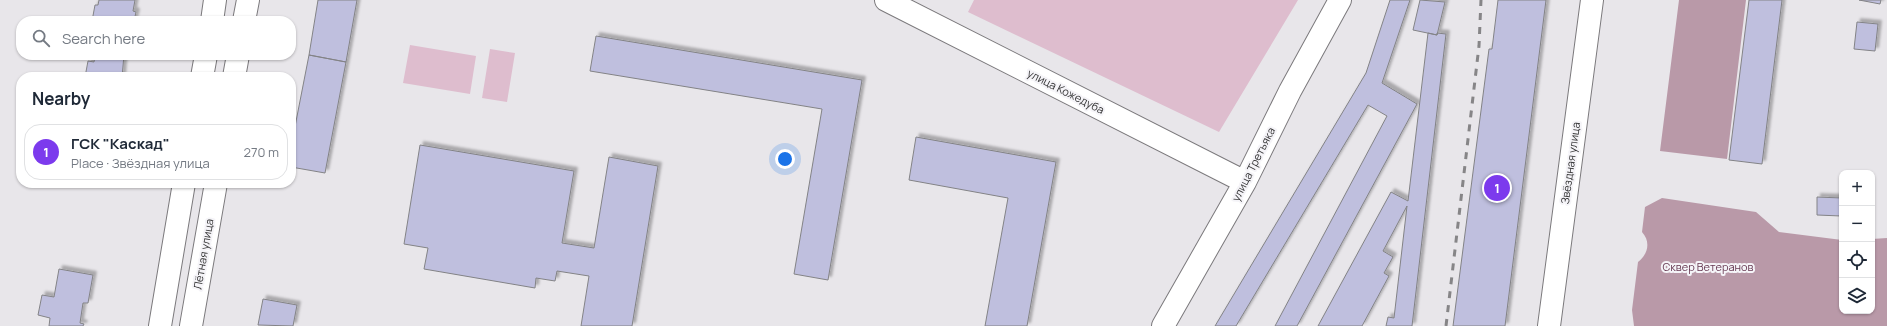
<!DOCTYPE html>
<html lang="en">
<head>
<meta charset="utf-8">
<style>
	body { margin:0; font-family:Manrope,sans-serif; background:#f2f2f3; color:#1f2937 }
	.controls { position:absolute; right:12px; bottom:12px; display:grid; overflow:hidden; border-radius:8px; box-shadow:0 1px 3px #0004 }
	.controls button { width:36px; height:36px; display:grid; place-items:center; padding:0; border:0; border-bottom:1px solid #e0e1e3; background:#fff; color:#1f2937; font:20px sans-serif }
	.you { position:absolute; left:785px; top:159px; width:14px; height:14px; margin:-10px; border:3px solid #fff; border-radius:50%; background:#1a73e8; box-shadow:0 0 0 6px #1a73e833 }
	.badge { display:grid; place-items:center; width:26px; height:26px; border-radius:50%; background:#7c3aed; color:#fff; font-size:13px; font-weight:700 }
	.pin { position:absolute; translate:-50% -50%; border:2px solid #fff; box-shadow:0 1px 4px #0006 }
	.list { margin:0; padding:0; list-style:none }
	h2 { display:flex; justify-content:space-between; align-items:center; height:52px; margin:0; padding:0 16px; font-size:17px }
	h2 small { font-size:13px; font-weight:400; color:#747a83 }
	.list li { display:grid; grid-template-columns:26px 1fr auto; gap:12px; align-items:center; box-sizing:border-box; height:56px; margin:0 8px 8px; padding:0 8px; border:1px solid #e0e1e3; border-radius:16px }
	.list b { display:block; font-size:15px; white-space:nowrap }
	.list p { margin:0; font-size:13px; white-space:nowrap; color:#747a83 }
	.list em { font-size:13px; font-style:normal; color:#747a83 }
	.icon { flex:none; width:22px; height:22px; fill:none; stroke:currentColor; stroke-width:2; stroke-linecap:round; stroke-linejoin:round }
	.map { position:relative; flex:none; width:1887px; height:326px; overflow:hidden }
	.search { position:absolute; background:#fff; box-shadow:0 1px 3px #0004; left:16px; top:16px; width:280px; height:44px; display:flex; align-items:center; gap:10px; box-sizing:border-box; padding:0 14px; border-radius:16px; color:#747a83; font-size:15px }
	.panel { position:absolute; background:#fff; box-shadow:0 1px 3px #0004; left:16px; top:72px; width:280px; height:116px; border-radius:16px }
	.map>svg:first-child { display:block }
	.green { fill:#debdce }
	.forest { fill:#b999a8 }
	.building { fill:#bfbfde; stroke:#838386; filter:url(#shadow) }
	.lines { fill:none; stroke-linecap:round; stroke-linejoin:round }
	.minor-casing { stroke:#7b797c; stroke-width:24 }
	.major-casing { stroke:#7b797c; stroke-width:24 }
	.minor { stroke:#fff; stroke-width:22 }
	.major { stroke:#fff; stroke-width:22 }
	.rail { stroke:#868587; stroke-width:3; stroke-dasharray:7 7; stroke-linecap:butt }
	.labels { text-anchor:middle; dominant-baseline:central; stroke-width:4; stroke-linejoin:round; paint-order:stroke }
	.street-label { font-size:11px; fill:#343435; stroke:#f5f4f8 }
	.park-label { font-size:11px; fill:#653750; stroke:#f5f4f8 }
</style>
</head>
<body>
<div class="map">
<svg width="1887" height="326" viewBox="0 0 1887 326">
	<defs>
		<filter id="shadow"><feDropShadow dx="3.5" dy="-3.5" stdDeviation="1" flood-color="#0004"/></filter>
	</defs>
	<rect width="100%" height="100%" fill="#e8e6ea"/>
	<path class="green" d="M974,0H1298L1219,132L968,12Z
		M410,45L476,56L470,94L403,83Z
		M490,49L515,53L507,102L482,98Z"/>
	<path class="forest" d="M1679,0H1746L1727,159L1660,151Z
		M1662,198L1756,212L1779,232L1842,240V311H1872V239L1887,238V326H1634L1632,310L1638,262C1648,254 1651,242 1642,232L1645,207Z"/>
	<path class="building" d="M99,0H135L133,11L136,12L134,21H92L95,5H98Z
		M318,0H357L346,62L309,55Z
		M1390,0H1410L1382,83L1417,104L1297,326H1275L1387,116L1368,105L1236,326H1215L1366,73Z
		M1420,0L1445,2L1437,35L1413,30Z
		M1498,0H1546L1505,326H1453L1489,49H1492Z
		M1749,0H1782L1762,164L1729,160Z
		M1859,0H1881L1880,4Z
		M1857,22L1878,24L1875,51L1854,49Z
		M1428,33L1437,35V33L1446,34L1412,326H1386L1388,317L1394,318L1407,206L1383,251L1393,257L1384,273L1389,276L1362,326H1318L1391,192L1408,201Z
		M596,36L862,80L828,280L794,274L822,109L590,71Z
		M95,55H124L122,77H85L88,61L94,62Z
		M309,55L346,62L325,173L291,167V147Z
		M916,137L1056,162L1027,326H985L1008,198L909,180Z
		M420,145L574,171L562,243L594,248L609,157L658,166L632,326H581L589,276L557,271L555,281L536,278L535,288L424,269L428,248L404,244Z
		M1817,197L1842,198L1841,216L1817,215Z
		M59,269L93,275L88,303H83L80,323L84,324L83,326H49L50,318L38,315L42,295L54,297Z
		M263,299L297,305L293,326L258,325Z"/>
	<g class="lines">
		<g class="minor-casing">
			<path id="minor" d="M886,0L1245,182
				M212,21L215,0
				M244,21L248,0
				M202,77L206,55
				M234,77L238,55
				M160,326L184,183
				M191,326L216,183
				M1163,326L1245,182L1290,91L1340,0"/>
		</g>
		<g class="major-casing">
			<path id="major" d="M1549,326L1592,0"/>
		</g>
		<use href="#minor" class="minor"/>
		<use href="#major" class="major"/>
		<path class="rail" d="M1446,326L1479,46L1481,0"/>
	</g>
	<g class="labels">
		<g class="street-label">
			<text transform="translate(1066 91) rotate(27)">улица Кожедуба</text>
			<text transform="translate(1570 163) rotate(-82)">Звёздная улица</text>
			<text transform="translate(1253 164) rotate(-63)">улица Третьяка</text>
			<text transform="translate(203 254) rotate(-80)">Лётная улица</text>
		</g>
		<g class="park-label">
			<text x="1708" y="266">Сквер Ветеранов</text>
		</g>
	</g>
</svg>
<div class="controls">
<button>+</button>
<button>−</button>
<button><svg class="icon" aria-label="locate" viewBox="0 0 24 24"><circle cx="12" cy="12" r="6"/><path d="M12 2v4M12 18v4M2 12h4M18 12h4"/></svg></button>
<button><svg class="icon" aria-label="layers" viewBox="0 0 24 24"><path d="M12 4l9 5-9 5-9-5zM3 14l9 5 9-5"/></svg></button>
</div>
<div class="you"></div>
<div class="pin badge" style="left:1497px;top:188px">1</div>
<div class="search"><svg class="icon" aria-label="search" viewBox="0 0 24 24"><circle cx="10" cy="10" r="6"/><path d="M15 15l6 6"/></svg>Search here</div>
<section class="panel">
<h2>Nearby<small></small></h2>
<ul class="list">
<li><span class="badge">1</span><div><b>ГСК &quot;Каскад&quot;</b><p>Place · Звёздная улица</p></div><em>270 m</em></li>
</ul>
</section>
</div>
</body>
</html>
